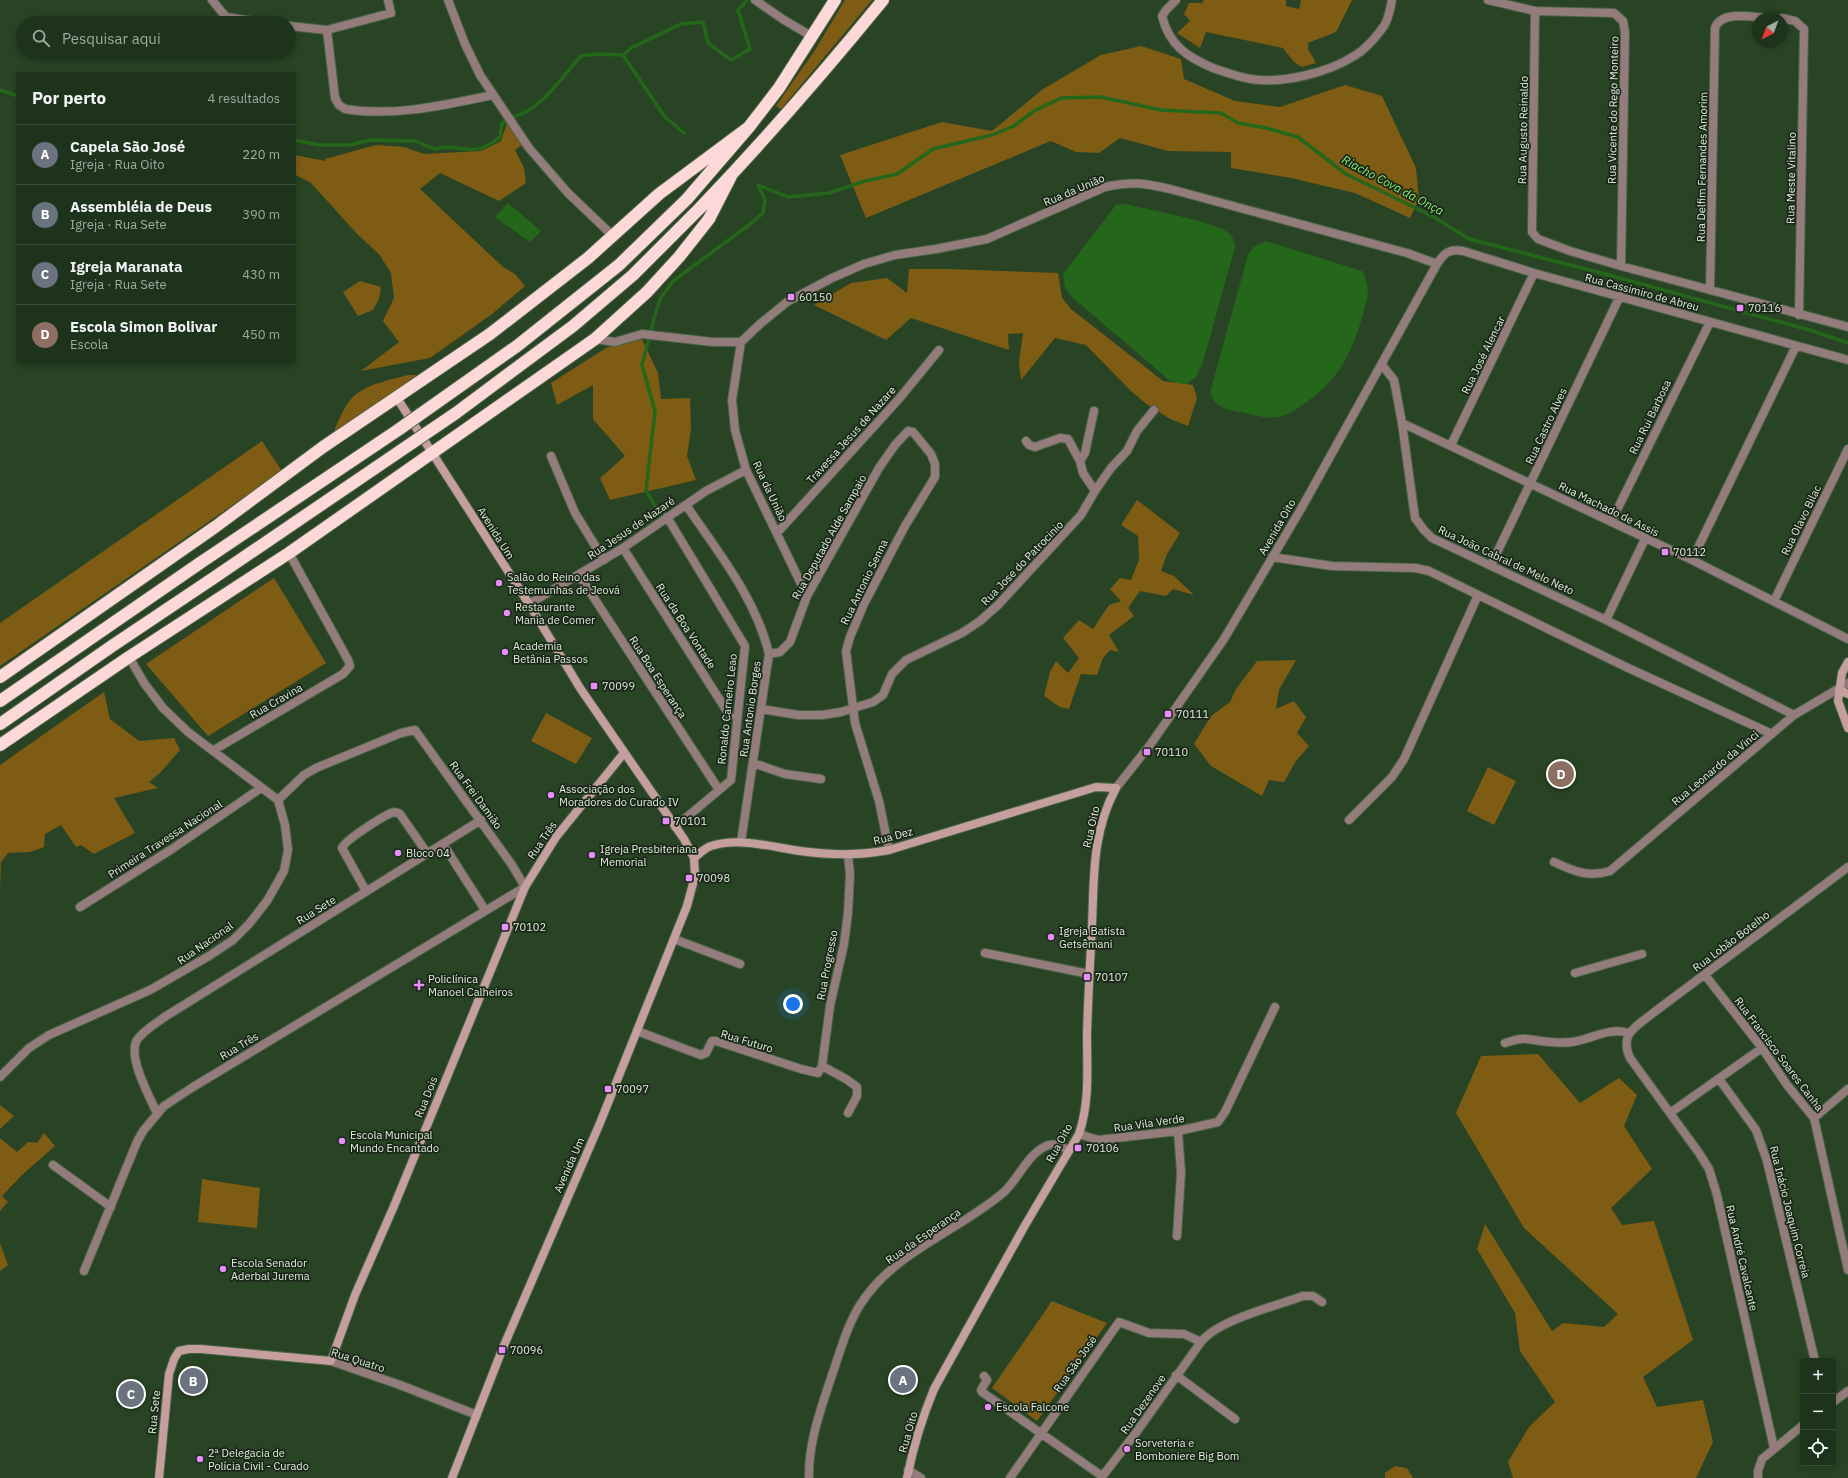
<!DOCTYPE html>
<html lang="pt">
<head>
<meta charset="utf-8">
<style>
	body { margin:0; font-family:"IBM Plex Sans",sans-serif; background:#2b3f28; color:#f1f3f6 }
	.controls { position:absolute; right:12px; bottom:12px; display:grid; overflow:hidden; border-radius:4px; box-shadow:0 2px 6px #0003 }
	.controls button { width:36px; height:36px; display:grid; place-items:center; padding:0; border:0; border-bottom:1px solid #3c4e3a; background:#1e331b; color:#f1f3f6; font:20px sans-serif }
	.compass { position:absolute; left:1752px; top:12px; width:36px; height:36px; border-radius:50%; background:#1e331b; box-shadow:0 2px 6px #0003; rotate:221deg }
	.you { position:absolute; left:793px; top:1004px; width:14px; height:14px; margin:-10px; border:3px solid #fff; border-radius:50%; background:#1a73e8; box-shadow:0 0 0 6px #1a73e833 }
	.badge { display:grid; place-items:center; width:26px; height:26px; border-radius:50%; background:#ea8dfc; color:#fff; font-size:13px; font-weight:700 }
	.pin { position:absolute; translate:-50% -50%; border:2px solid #fff; box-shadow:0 1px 4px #0006 }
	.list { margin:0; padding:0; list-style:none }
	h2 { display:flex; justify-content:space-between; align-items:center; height:52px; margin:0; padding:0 16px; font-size:17px }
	h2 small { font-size:13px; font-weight:400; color:#a1aaa3 }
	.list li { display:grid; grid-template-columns:26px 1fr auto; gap:12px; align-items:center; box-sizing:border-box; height:60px; padding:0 16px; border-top:1px solid #3c4e3a }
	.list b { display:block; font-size:15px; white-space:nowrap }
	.list p { margin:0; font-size:13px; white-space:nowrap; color:#a1aaa3 }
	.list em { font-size:13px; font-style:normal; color:#a1aaa3 }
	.icon { flex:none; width:22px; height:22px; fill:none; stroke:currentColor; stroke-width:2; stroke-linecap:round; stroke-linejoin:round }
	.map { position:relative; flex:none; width:1848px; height:1478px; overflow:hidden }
	.search { position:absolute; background:#1e331b; box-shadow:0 2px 6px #0003; left:16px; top:16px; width:280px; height:44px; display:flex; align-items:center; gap:10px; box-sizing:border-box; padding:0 14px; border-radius:22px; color:#a1aaa3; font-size:15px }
	.panel { position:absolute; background:#1e331b; box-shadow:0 2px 6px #0003; left:16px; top:72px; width:280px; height:292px; border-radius:4px }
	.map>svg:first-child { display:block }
	.green { fill:#7e5c14 }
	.water { fill:#25671a }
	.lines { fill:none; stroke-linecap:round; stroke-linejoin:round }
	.stream { stroke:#25671a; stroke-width:3.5 }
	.street-casing { stroke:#496345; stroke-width:10 }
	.secondary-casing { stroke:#496345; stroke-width:10 }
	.highway-casing { stroke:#496345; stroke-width:14 }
	.street { stroke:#937c7b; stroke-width:8 }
	.secondary { stroke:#c49f9e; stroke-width:8 }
	.highway { stroke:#fcd9d8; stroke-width:12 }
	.highway-bridge-casing { stroke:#496345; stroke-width:14; stroke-linecap:butt }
	.highway-bridge { stroke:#fcd9d8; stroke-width:12 }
	.poi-dot { fill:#ea8dfc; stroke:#1a2718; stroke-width:1.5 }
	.labels { text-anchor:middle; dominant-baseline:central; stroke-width:3.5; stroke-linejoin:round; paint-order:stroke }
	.street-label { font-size:11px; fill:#deeedb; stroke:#1a2718 }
	.poi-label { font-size:11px; fill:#deeedb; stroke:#1a2718; text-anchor:start }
	.water-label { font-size:12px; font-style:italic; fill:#86f275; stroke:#1a2718 }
</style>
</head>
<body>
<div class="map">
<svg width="1848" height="1478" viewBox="0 0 1848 1478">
	<rect width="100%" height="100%" fill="#284424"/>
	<path class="green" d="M845,0H872L781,109L776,106L815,50Z
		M1204,0H1286V6L1299,9L1301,0H1352L1336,32L1308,43V49L1316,63L1302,67L1294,62L1283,48L1206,32L1200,48L1177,33L1190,21L1184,14L1189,3H1202Z
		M1141,46L1181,59L1184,79L1235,101L1280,107L1345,85L1382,96L1416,168L1419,199L1410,218L1355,193L1291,178L1231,168V152L1168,151L1120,138L1099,153L1076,152L1051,141L866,218L840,155L942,122L992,131L1043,89L1101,55Z
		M507,123L522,145L515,150L524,168L526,183L499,201L440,173L420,189L503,267L515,274L525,286L492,314L430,358L361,371L399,342L383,321L394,298L391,273L379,254L358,235L311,183L294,174V155L326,161L325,159L376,145L404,147L424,154L481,151L501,141Z
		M909,269H949L1058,273L1062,298L1071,309L1163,381L1193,385L1197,398L1188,426L1170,419L1145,403L1130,390L1086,345L1055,338L1021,380L1019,362L1023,333L1008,334L1009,350L911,318L886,340L814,305L851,283L887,278L907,293Z
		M360,281L381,287L379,299L373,310L358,316L343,292Z
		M640,335L658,373L661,399L690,398L691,429L687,456L696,480L610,500L600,478L625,456L593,419V385L557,405L551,383L606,348Z
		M408,375H415L418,377L332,436C338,422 344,405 355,395C369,383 391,380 408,375Z
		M262,441L282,471L0,666V623Z
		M1137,500L1180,533L1167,554L1161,571L1174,576L1194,595L1173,589L1166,596L1140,591L1128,608L1134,616L1109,635L1119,652L1110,650L1103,658L1097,675L1081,674L1069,709L1060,707L1044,696L1050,672L1056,661L1068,673L1079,658L1063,638L1079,620L1093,629L1109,605L1121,601L1110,589L1120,578L1131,580L1139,560L1138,536L1121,525Z
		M274,578L326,663L208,736L146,664Z
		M1296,660L1279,690L1276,709L1294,701L1306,717L1297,733L1309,746L1296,761L1284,782L1269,780L1262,796L1211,766L1194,744L1211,716L1230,702L1236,689L1257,661Z
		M104,692L110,719L139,741L174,738L180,750L160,773L149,782L158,788L114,798L135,833L94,854L81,845L76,847L61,825L45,834L44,847L30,852L8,853L1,862L0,890V765Z
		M546,713L592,738L576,764L531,741Z
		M1488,767L1516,781L1494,825L1467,811Z
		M1538,1054L1580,1103L1619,1078L1637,1095L1624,1126L1652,1169L1611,1208L1622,1225L1654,1221L1693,1340L1643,1377L1657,1407L1703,1400L1713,1442L1696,1478H1513L1508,1462L1529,1427L1555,1402L1520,1351L1515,1313L1477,1249L1485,1224L1552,1331L1563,1323L1604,1327L1618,1314L1524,1228L1456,1113L1481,1056Z
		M0,1105L14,1116L0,1129Z
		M44,1133L55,1146L22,1175L2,1196L8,1202L0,1211V1138L17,1152L28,1142L37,1143Z
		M202,1179L260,1188L257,1228L198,1222Z
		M0,1243L8,1265L0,1271Z
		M1052,1301L1107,1323L1037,1421L992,1388Z
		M1395,1466L1407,1468L1413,1478H1385V1473Z"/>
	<path class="water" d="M508,203L541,231L530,242L495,217Z
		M1125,204C1146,209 1216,222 1229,233C1233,237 1234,241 1235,247L1203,362L1196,377L1187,384L1177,383L1169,380L1073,298L1065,288L1063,274L1116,205Z
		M1266,241L1362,271C1372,288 1367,300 1362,318C1351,353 1340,378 1308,401C1301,406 1293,412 1285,415C1271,421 1255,415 1240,412C1224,409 1216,408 1210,392L1248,255L1253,247Z"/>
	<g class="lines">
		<path class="stream" d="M623,55L631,48L681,24L703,22L708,43L731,60L750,49L738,10L747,0
			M623,55L665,117L684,133
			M0,90L18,96
			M294,140L319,145H349L371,140L415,141L435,149C450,143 468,154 484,147C490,145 495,140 500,137L502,124L508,117C536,117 563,76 581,56L597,54L623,55
			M758,185L788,197L829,193L865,181L897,174L933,149L992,135L1014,126L1034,111L1061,98L1101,97L1161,110L1221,113L1238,123L1266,128L1298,137L1346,174L1434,217L1469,239L1605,274L1813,331L1848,343
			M662,518L646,490L655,411L642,365L655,315L660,299L673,281L749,225L763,213L765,200L758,185"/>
		<g class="street-casing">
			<path id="street" d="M212,0L226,17L265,23
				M448,0L465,44L480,75L529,148L568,193L614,237
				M755,0L784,20L813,37
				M1176,0L1166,10L1162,16C1169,45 1187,57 1213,68C1225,72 1238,77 1251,79C1281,84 1328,73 1354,56C1365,50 1376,37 1384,26C1389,18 1390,9 1392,0
				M1488,0L1535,11L1614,13L1623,21L1625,32L1621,266
				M1535,11L1532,232L1538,239L1570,251L1621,266L1848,327
				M1782,18L1795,21L1804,29L1799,315
				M289,26L327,30L391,13L388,0
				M327,30L335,98L339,105L345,109C394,117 445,105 493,95
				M1710,290L1715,28C1721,10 1753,17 1769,18
				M595,339L615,342L642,334L713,342H741
				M1382,365L1394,380L1402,423L1415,518L1424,530L1432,538L1606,620L1794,715
				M1402,423L1692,560L1848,639
				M1026,441L1029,445L1035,447L1060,438L1068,439L1080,461L1083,473L1095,491
				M1451,445L1534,273
				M551,456L575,513L604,560
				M1080,461L1085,453L1094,411
				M686,505C717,551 756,598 769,654L741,842
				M667,517L745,646L731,780L675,827
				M1611,522L1710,322
				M777,533L898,400L939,350
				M623,548L730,716
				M1272,557L1332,566L1415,568L1429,571L1626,667L1772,734
				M1692,560L1796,346
				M1491,565L1620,296
				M579,575L719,790
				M807,596L746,470L735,430L732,400L741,342L760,324L787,302L832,278L864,264L895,255L936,249L987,239L1105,187C1131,181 1144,183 1170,189L1407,253L1437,264
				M1774,601L1848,449
				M529,604L623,548L706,491L746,470
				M1606,620L1645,539
				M769,654L780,652L790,642L807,596L879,468L895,445L908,431L913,432L931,454L935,464V477L905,526L864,604L850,637L846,651L855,723L879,801L889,850
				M761,709L798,715H822L841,712L873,702L883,695L892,674L906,660L962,633L980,621L998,605L1081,515L1095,491L1111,468L1127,451L1137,431L1154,410
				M214,750L343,674L350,666L348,660L289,553
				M753,763L785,774L821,779
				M1116,788L1150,745L1224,639L1301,509L1437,264C1444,253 1450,248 1463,251L1534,273L1848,360
				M1349,820L1392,777L1404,759L1478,595
				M443,844L485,910
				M1554,862C1573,871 1589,878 1610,871L1794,715L1848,683
				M366,891L342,848C345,840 382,817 391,813C394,812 397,812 400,814L427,853
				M80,907L172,849L261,788
				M674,939L740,964
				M985,953L1089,974
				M1575,973L1642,954
				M1705,975L1762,1048L1787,1085L1814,1118L1848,1270
				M637,1031L701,1055L706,1053L712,1041H716L801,1069L818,1073L822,1066L830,1006L844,944L848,913L850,874L848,855
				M1505,1043C1512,1041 1519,1038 1526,1039C1543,1041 1555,1044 1572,1042C1593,1039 1608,1027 1629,1033
				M822,1066L846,1079L857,1087V1096L848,1113
				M0,1077L29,1048L49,1035L150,990L209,956L233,940L249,924L267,901L284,871L288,850L285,825L278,800L188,732L163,708L144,683L129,657
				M1719,1079L1756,1130L1767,1161L1815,1361
				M157,1113C150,1098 127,1056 137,1040C143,1031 154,1025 163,1018L481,820
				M1670,1113L1762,1048
				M1814,1118L1848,1089
				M1079,1134L1098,1140L1178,1131L1218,1122L1225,1112L1275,1007
				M53,1165L111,1207
				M1177,1236L1181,1173L1178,1131
				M84,1271L137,1142L143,1131L164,1106L193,1087L525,887L512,865L415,730L401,733L316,768L304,775L278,800
				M331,1361L400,1385L477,1415
				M1176,1375L1235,1419
				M984,1376L987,1380L981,1390L982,1392L1102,1476
				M1833,1402L1848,1391
				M1774,1448L1717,1195L1709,1169L1699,1153L1630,1058C1619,1033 1636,1027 1653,1013L1848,867
				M908,1470L921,1478
				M809,1478C808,1442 822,1406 833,1372C841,1349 847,1326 860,1305C893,1252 959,1231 1004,1192C1019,1178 1027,1155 1046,1146C1055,1142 1062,1147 1069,1151
				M1010,1478L1119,1322L1149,1333L1184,1334L1201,1342
				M1101,1478L1135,1434L1201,1342C1218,1320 1276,1306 1303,1296H1313L1322,1302
				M1758,1478V1471L1762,1459L1803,1425"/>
		</g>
		<g class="secondary-casing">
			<path id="secondary" d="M397,398L529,604L580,688L684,839L694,858L695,876L687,906L600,1123L502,1350L452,1478
				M1848,662L1842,673L1838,701L1848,728
				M1839,690L1848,694
				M694,858C699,854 706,847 711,846C740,837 772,847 800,851C830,855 859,856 889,850L1096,787L1116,788C1092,832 1094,878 1092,926C1090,963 1088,999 1087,1035C1087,1069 1090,1101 1079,1134L1024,1227L934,1389C922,1418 913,1448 907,1478
				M159,1478L169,1374L174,1359L179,1351L189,1349H201L331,1361L355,1295L394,1206L525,887L556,837L624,753"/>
		</g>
		<g class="highway-casing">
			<path id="highway" d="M687,199L749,127L779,88L835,0
				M700,208C764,141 825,71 883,0
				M0,677L215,527L323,447L490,334L588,258L659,194L749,127
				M0,701L200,563
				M0,724L112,646L212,579
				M0,745L129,657L289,553L595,339L647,292L679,257L709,219L731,176"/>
		</g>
		<use href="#street" class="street"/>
		<use href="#secondary" class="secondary"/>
		<use href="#highway" class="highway"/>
		<g class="highway-bridge-casing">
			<path id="highway-bridge" d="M200,563L398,430L517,346L619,265L687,199
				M212,579L456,413L573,326L633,275L700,208"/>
		</g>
		<use href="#highway-bridge" class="highway-bridge"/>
	</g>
	<g class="poi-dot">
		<rect x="787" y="293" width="8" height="8" rx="2"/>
		<rect x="1736" y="304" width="8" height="8" rx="2"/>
		<rect x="1661" y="548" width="8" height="8" rx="2"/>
		<circle cx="499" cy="583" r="4"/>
		<circle cx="507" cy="613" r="4"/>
		<circle cx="505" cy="652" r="4"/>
		<rect x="590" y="682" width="8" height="8" rx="2"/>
		<rect x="1164" y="710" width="8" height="8" rx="2"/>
		<rect x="1143" y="748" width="8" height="8" rx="2"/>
		<circle cx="551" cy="795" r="4"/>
		<rect x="662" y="817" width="8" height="8" rx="2"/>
		<circle cx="398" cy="853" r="4"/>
		<circle cx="592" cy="855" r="4"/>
		<rect x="685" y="874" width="8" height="8" rx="2"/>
		<rect x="501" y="923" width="8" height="8" rx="2"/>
		<circle cx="1051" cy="937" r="4"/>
		<rect x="1083" y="973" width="8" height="8" rx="2"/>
		<path d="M417 979h4v4h4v4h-4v4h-4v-4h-4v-4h4z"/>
		<rect x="604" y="1085" width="8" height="8" rx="2"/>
		<circle cx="342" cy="1141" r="4"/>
		<rect x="1074" y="1144" width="8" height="8" rx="2"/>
		<circle cx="223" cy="1269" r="4"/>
		<rect x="498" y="1346" width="8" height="8" rx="2"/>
		<circle cx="988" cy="1407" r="4"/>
		<circle cx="1127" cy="1449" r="4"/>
		<circle cx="200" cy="1459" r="4"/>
	</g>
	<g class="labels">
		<g class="street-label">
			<text transform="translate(1613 110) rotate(-89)">Rua Vicente do Rego Monteiro</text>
			<text transform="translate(1523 130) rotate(-89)">Rua Augusto Reinaldo</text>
			<text transform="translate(1702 167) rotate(-89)">Rua Delfim Fernandes Amorim</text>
			<text transform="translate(1791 178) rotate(-89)">Rua Meste Vitalino</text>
			<text transform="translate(1074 190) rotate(-23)">Rua da União</text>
			<text transform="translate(1642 292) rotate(15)">Rua Cassimiro de Abreu</text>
			<text transform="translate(1483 355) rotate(-64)">Rua José Alencar</text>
			<text transform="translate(1650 417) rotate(-64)">Rua Rui Barbosa</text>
			<text transform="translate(1546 426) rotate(-65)">Rua Castro Alves</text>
			<text transform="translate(851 435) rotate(-48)">Travessa Jesus de Nazare</text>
			<text transform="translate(770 491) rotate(65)">Rua da União</text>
			<text transform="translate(1609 509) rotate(26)">Rua Machado de Assis</text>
			<text transform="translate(1801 520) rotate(-64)">Rua Olavo Bilac</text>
			<text transform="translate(1277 527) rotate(-60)">Avenida Oito</text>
			<text transform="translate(631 528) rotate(-34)">Rua Jesus de Nazaré</text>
			<text transform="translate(496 533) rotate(58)">Avenida Um</text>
			<text transform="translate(829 537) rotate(-61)">Rua Deputado Alde Sampaio</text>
			<text transform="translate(1506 560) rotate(25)">Rua João Cabral de Melo Neto</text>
			<text transform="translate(1022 563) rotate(-46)">Rua Jose do Patrocinio</text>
			<text transform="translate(864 582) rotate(-64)">Rua Antonio Senna</text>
			<text transform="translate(686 626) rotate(57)">Rua da Boa Vontade</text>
			<text transform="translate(658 677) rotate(57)">Rua Boa Esperança</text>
			<text transform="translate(276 701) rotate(-30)">Rua Cravina</text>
			<text transform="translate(727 709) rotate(-84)">Ronaldo Carneiro Leao</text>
			<text transform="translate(750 709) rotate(-82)">Rua Antonio Borges</text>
			<text transform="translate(1715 768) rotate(-40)">Rua Leonardo da Vinci</text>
			<text transform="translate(476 795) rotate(54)">Rua Frei Damião</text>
			<text transform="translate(1091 827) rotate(-77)">Rua Oito</text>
			<text transform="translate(893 836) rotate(-15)">Rua Dez</text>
			<text transform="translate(165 839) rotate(-33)">Primeira Travessa Nacional</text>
			<text transform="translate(542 840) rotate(-56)">Rua Três</text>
			<text transform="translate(316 910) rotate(-32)">Rua Sete</text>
			<text transform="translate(1731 941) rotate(-37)">Rua Lobão Botelho</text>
			<text transform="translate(205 943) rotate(-35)">Rua Nacional</text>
			<text transform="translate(827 965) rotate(-79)">Rua Progresso</text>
			<text transform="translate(747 1041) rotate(17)">Rua Futuro</text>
			<text transform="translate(239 1046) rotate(-31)">Rua Três</text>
			<text transform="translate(1779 1054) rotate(53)">Rua Francisco Soares Canha</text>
			<text transform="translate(426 1097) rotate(-68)">Rua Dois</text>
			<text transform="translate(1149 1123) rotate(-8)">Rua Vila Verde</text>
			<text transform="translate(1059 1143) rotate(-61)">Rua Oito</text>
			<text transform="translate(569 1165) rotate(-66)">Avenida Um</text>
			<text transform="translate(1790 1212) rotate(76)">Rua Inácio Joaquim Correia</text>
			<text transform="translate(923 1236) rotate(-35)">Rua da Esperança</text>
			<text transform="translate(1742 1258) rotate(77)">Rua André Cavalcante</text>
			<text transform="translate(358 1360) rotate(18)">Rua Quatro</text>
			<text transform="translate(1075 1364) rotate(-55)">Rua São José</text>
			<text transform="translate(1143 1404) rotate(-55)">Rua Dezenove</text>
			<text transform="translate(154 1412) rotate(-84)">Rua Sete</text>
			<text transform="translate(908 1432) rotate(-74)">Rua Oito</text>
		</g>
		<g class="poi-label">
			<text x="799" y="297">60150</text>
			<text x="1748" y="308">70116</text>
			<text x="1673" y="552">70112</text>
			<text x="507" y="577">Salão do Reino das<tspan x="507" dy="13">Testemunhas de Jeová</tspan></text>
			<text x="515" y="607">Restaurante<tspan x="515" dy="13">Mania de Comer</tspan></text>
			<text x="513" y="646">Academia<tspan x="513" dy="13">Betânia Passos</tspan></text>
			<text x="602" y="686">70099</text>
			<text x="1176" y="714">70111</text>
			<text x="1155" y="752">70110</text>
			<text x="559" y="789">Associação dos<tspan x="559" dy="13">Moradores do Curado IV</tspan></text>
			<text x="674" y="821">70101</text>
			<text x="600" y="849">Igreja Presbiteriana<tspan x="600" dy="13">Memorial</tspan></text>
			<text x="406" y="853">Bloco 04</text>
			<text x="697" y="878">70098</text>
			<text x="513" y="927">70102</text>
			<text x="1059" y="931">Igreja Batista<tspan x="1059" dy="13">Getsêmani</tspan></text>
			<text x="1095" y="977">70107</text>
			<text x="428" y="979">Policlínica<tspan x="428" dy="13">Manoel Calheiros</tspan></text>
			<text x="616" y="1089">70097</text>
			<text x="350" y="1135">Escola Municipal<tspan x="350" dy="13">Mundo Encantado</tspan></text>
			<text x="1086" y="1148">70106</text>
			<text x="231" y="1263">Escola Senador<tspan x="231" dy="13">Aderbal Jurema</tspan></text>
			<text x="510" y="1350">70096</text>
			<text x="996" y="1407">Escola Falcone</text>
			<text x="1135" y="1443">Sorveteria e<tspan x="1135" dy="13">Bomboniere Big Bom</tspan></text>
			<text x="208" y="1453">2ª Delegacia de<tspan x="208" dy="13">Polícia Civil - Curado</tspan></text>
		</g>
		<g class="water-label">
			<text transform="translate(1393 185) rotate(28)">Riacho Cova da Onça</text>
		</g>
	</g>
</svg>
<div class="controls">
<button>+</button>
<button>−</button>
<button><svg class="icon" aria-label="locate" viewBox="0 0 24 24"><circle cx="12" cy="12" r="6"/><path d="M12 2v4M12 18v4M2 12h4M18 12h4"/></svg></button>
</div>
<svg class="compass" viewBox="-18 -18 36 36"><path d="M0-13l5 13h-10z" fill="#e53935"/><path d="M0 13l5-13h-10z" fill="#a1aaa3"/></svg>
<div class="you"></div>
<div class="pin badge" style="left:903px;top:1380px;background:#6b7280">A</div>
<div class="pin badge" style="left:193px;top:1381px;background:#6b7280">B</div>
<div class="pin badge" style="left:131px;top:1394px;background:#6b7280">C</div>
<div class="pin badge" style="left:1561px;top:774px;background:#8d6e63">D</div>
<div class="search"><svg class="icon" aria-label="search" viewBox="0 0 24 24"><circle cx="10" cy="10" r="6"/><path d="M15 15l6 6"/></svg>Pesquisar aqui</div>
<section class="panel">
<h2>Por perto<small>4 resultados</small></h2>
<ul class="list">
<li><span class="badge" style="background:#6b7280">A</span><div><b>Capela São José</b><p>Igreja · Rua Oito</p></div><em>220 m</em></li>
<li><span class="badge" style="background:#6b7280">B</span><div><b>Assembléia de Deus</b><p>Igreja · Rua Sete</p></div><em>390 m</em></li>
<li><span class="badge" style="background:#6b7280">C</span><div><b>Igreja Maranata</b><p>Igreja · Rua Sete</p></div><em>430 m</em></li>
<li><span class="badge" style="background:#8d6e63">D</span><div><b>Escola Simon Bolivar</b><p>Escola</p></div><em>450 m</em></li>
</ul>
</section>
</div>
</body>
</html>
